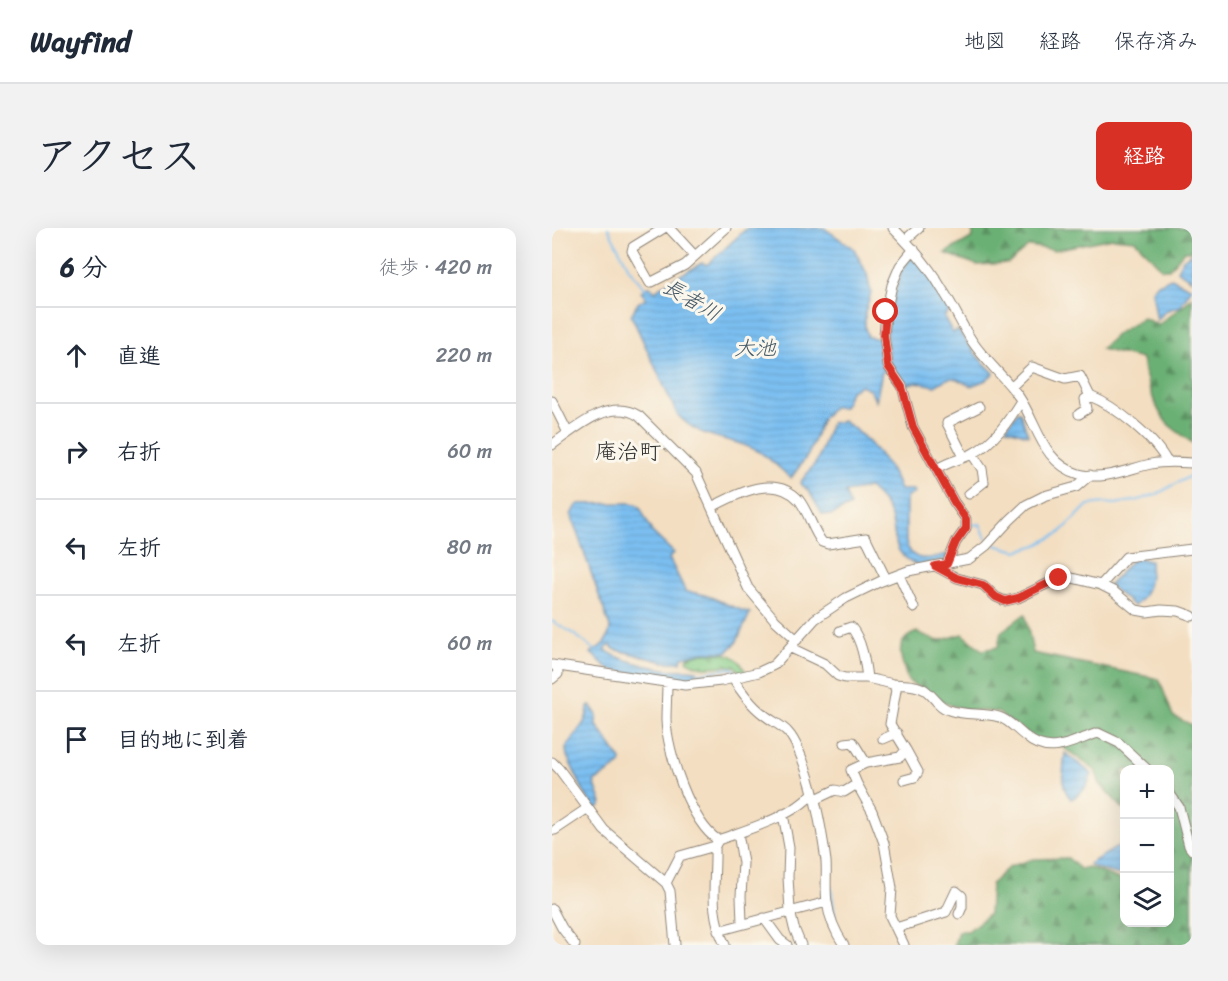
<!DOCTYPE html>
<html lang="ja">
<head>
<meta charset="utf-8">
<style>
	body { margin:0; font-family:Sriracha,"Klee One",sans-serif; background:#f2f2f3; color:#1f2937 }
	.controls { position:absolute; right:18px; bottom:18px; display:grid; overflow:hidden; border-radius:12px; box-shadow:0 6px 24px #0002 }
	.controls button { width:54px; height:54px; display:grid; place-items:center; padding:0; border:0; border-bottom:2px solid #e0e1e3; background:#fff; color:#1f2937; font:30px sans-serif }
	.stop { position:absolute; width:18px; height:18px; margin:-14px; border:4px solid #d93025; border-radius:50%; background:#fff }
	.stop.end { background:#d93025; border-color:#fff; box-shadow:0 2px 6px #0008 }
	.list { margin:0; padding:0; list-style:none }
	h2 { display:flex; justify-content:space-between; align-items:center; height:78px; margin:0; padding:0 24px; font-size:26px }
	h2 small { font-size:20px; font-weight:400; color:#747a83 }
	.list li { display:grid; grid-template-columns:39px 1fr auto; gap:18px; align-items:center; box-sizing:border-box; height:96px; padding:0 24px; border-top:2px solid #e0e1e3 }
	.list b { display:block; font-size:22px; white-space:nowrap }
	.list em { font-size:20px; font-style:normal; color:#747a83 }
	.icon { flex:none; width:33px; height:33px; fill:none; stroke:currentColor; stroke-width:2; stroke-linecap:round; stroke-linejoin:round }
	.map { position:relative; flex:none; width:640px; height:717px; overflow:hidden; border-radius:12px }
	header { display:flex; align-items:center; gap:36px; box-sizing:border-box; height:84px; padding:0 30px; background:#fff; border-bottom:2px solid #e0e1e3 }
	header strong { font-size:28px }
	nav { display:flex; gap:33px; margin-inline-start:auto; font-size:21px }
	.intro { display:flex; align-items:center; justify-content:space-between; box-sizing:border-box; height:144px; padding:0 36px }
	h1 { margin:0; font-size:42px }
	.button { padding:15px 27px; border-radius:12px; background:#d93025; color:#fff; font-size:21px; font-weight:700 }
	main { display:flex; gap:36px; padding:0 36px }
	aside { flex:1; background:#fff; border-radius:12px; box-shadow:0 6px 24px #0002 }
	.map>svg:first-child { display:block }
	.forest { fill:url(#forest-firs); stroke:#4b6e50; stroke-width:1.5 }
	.cemetery { fill:url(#cemetery-stones); stroke:#587c59; stroke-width:1.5 }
	.water { fill:url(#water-rules); stroke:#53758e; stroke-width:1.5 }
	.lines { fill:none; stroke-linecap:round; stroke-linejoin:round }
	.stream { stroke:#7bbff1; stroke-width:2 }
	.minor-casing { stroke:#8f8476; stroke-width:11 }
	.minor { stroke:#fff; stroke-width:9 }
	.route { stroke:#d93025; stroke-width:8 }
	.labels { text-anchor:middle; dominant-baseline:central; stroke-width:6; stroke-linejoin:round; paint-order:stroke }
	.water-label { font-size:21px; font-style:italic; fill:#435766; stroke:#fbf7ec }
	.quarter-label { font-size:22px; fill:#2b2b2b; stroke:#fbf7ec }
</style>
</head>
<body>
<header>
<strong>Wayfind</strong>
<nav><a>地図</a><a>経路</a><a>保存済み</a></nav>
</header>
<div class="intro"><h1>アクセス</h1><a class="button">経路</a></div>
<main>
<aside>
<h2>6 分<small>徒歩 · 420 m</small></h2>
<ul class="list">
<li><svg class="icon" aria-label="ahead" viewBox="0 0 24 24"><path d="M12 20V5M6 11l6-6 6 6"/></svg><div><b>直進</b></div><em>220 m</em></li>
<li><svg class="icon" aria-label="right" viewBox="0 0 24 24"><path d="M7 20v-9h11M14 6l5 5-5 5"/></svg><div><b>右折</b></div><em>60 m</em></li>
<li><svg class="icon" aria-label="left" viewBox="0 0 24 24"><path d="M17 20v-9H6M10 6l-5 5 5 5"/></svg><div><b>左折</b></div><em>80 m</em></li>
<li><svg class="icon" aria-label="left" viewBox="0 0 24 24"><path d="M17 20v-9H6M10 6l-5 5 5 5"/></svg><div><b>左折</b></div><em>60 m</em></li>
<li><svg class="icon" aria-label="arrive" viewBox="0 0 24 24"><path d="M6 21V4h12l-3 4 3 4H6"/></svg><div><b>目的地に到着</b></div></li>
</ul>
</aside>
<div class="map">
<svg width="640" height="717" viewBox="0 0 640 717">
	<defs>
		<pattern id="forest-firs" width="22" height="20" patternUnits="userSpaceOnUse" patternTransform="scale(1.5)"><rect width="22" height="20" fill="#6bb074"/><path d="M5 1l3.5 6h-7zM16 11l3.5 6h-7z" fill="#588f5f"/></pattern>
		<pattern id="cemetery-stones" width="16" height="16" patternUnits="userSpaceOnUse" patternTransform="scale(1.5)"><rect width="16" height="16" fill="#84cc87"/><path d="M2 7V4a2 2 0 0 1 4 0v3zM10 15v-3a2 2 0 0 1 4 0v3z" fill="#72af75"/></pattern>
		<pattern id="water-rules" width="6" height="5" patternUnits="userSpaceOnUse" patternTransform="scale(1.5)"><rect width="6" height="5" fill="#7bbff1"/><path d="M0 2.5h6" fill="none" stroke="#6aa4cf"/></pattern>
	</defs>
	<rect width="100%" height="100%" fill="#fbf7ec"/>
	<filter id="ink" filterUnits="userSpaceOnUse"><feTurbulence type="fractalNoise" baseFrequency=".0167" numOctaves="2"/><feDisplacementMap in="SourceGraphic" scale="12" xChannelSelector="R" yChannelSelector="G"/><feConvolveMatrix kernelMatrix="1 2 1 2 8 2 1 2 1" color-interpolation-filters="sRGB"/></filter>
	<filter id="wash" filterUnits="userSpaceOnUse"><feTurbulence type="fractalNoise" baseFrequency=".008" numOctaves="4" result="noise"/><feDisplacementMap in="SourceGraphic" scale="24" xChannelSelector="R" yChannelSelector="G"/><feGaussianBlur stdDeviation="1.35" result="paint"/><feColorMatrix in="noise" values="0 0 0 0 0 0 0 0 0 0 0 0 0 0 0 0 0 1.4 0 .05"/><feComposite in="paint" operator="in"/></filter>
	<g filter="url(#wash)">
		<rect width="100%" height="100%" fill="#f3dec1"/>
		<path class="forest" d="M420,0H640V23H632L617,41H610L583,12L560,10L502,22L477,18L456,35L425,37L393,25L421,9Z
			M640,69V215C633,209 624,203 617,197C603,183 593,150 590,131L549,121L566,105L591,90L607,97C617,86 630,81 640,69Z
			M473,386L481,425L607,451L621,488L640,497V717H402L406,703H416L437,686L439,656L457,639L481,631L516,630L528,641L536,639L569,652L572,655V694H618V542H572V582L548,556L543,542L505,515L482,510L445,484L413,482L393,475L356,453C350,433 339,413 365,404L386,413L411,406L430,422L446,419L449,404Z"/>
		<path class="cemetery" d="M151,425C171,425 186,423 194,445L189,446L183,438C166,436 149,445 135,432L136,429Z"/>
		<path class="water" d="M195,0H272L302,21L315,46L319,65L313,84V100L316,109L329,111L334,143L330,144L324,173L318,162L309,157L298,163L292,179H281L270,191L256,227L239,250C229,242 217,229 206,223C176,207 150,214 125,186L79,87L86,75L94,70L89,64L98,58L103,63C117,51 134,45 150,35L155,37Z
			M640,25V52L625,42L631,31Z
			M359,29C377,39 387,65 397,83L392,89L401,105L406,102L426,129L442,145L434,152L419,158C401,149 400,146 383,158L365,154L353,157L338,137L335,116L336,91L349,43Z
			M619,50L640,60L628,78L613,83L605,93L600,63L606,56Z
			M466,184H468L476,207L454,200Z
			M291,193C315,208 338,235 348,262H362L363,265L354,269V315C361,337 378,330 396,326L394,331L367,338C334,323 348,307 336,282C332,273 324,266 317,260L293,264L298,278L279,287L270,286L257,263L248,255L265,233L279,195Z
			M77,275L84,276L88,279L100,304L122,325L117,330L134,364C156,364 176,379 198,385L184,415L175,424H151L130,429L129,434H112L62,421L58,417L53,421C62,431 98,439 112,441C123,443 134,441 145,443L143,450L127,451L58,442L39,425C50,418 57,413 58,399L19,287L23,279L27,276Z
			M587,330L598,333C599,351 597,367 582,378L557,357L580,332Z
			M38,477L45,487L44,496L69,532L68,537L42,554L50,575L44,582L33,566L15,528L14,521C21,506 37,496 36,478Z
			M513,525L540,546C535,558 531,565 519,571C507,558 512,541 513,525Z
			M572,615V647C564,646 543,641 537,636Z"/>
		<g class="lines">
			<path class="stream" d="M56,0L78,42L95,63
				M417,300L420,297L428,296L434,310
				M443,317L465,323L485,317L508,305L536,277L553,275L563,276L587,272L605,266L640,247
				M0,393L22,406L44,423
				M144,446L180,440L185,446
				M219,486L234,497
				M279,659L283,689"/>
		</g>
	</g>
	<g filter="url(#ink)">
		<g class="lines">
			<g class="minor-casing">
				<path id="minor" d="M112,0L81,19L80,23L98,55L133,37L174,0
					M117,0L143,28
					M341,0C360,19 377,38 390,61C401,77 409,96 420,113C433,133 453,149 467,169C486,197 490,235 527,246C551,253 576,241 599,236C612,233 626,234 640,235
					M353,12L367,0
					M362,21L348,38L340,57L334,85L332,107L336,138L350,158L361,199L402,274L414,291V300L404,314L395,336
					M459,159L480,139L513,151L528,148L538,168C563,178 603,210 615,234
					M0,173L16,205
					M527,186L535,181L533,171L538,168
					M0,217C24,200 57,169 87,188L144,245L196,360L223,392L245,412
					M412,229L395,195L427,179
					M385,241C397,233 408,232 420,226C442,215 457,192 469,173
					M417,266L432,254L430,241L420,226
					M160,279C185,266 223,245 247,272C257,285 260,301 270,314L276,316L314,310L334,351
					M383,338L405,350L431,357L444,369L453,373L466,370L507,350H520L549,357L561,363L584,382L595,384L609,382L626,383L640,388
					M347,347L362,380
					M549,357L574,329L640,321
					M288,403L299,399C310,412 313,434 315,450
					M239,420L273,436L286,448L293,450H315L341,456L344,462L338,496L354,522L348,529L314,535L299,542L305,556L292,564L283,562L262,572
					M0,437L133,457L169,453L207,444L222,437L263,391L294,370L327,354L356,343L417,331L434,318L458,292L474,277L492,268L524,259L538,247
					M0,451L6,446L5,438
					M181,451C190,464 199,477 211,486C229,500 236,498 246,521C261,554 269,596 274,633C275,647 273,661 275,674C277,689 284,705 292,717
					M115,455C115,467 114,480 114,492C115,524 139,595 166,612C194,602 242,588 260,566
					M341,456C351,457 364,456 373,462C382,468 386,479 397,482C413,488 431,484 447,489C457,492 465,502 473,508C498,530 520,513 546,505L567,515L596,542
					M331,511L345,505
					M293,515L301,514L314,535
					M0,534L7,541L52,602L114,655L118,663L123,717
					M352,552L363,549L366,544L354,522
					M305,556L320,583L332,615L340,660L338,688L352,717
					M618,566L627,579L637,618L640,622
					M231,586L237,619L236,649L238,683L242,700L249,717
					M3,602L36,580
					M186,605L191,635L189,668L190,695
					M166,612L163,618C164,656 156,681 173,717
					M114,655L128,628L163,618
					M0,681L10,700L23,717
					M212,690L228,712L235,717
					M344,700L394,684L404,663L410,668V679L407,686
					M166,703L275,674"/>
			</g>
			<use href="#minor" class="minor"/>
		</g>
	</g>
	<g class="lines" filter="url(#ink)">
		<path class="route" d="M334,84L332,107L336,138L350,159L361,199L402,274L414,291V300L404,314L395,336L383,338L405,350L431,357L444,369L453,373L466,370L507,350"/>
	</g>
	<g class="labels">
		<g class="water-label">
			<text transform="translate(140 72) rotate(30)">長者川</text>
			<text x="203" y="120">大池</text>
		</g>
		<g class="quarter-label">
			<text x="76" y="223">庵治町</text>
		</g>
	</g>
</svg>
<div class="controls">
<button>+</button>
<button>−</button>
<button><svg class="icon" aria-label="layers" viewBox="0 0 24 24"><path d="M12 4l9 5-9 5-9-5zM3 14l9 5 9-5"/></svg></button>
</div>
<div class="stop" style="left:334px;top:84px"></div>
<div class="stop end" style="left:507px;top:350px"></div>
</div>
</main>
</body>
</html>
